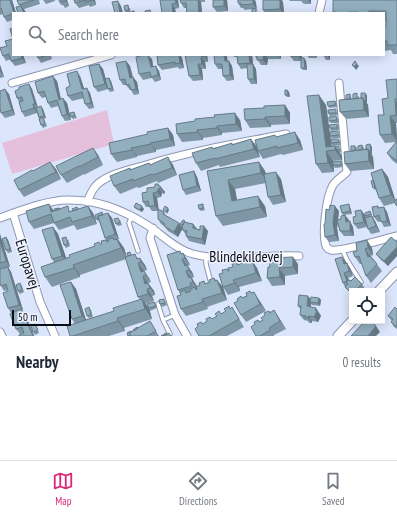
<!DOCTYPE html>
<html lang="en">
<head>
<meta charset="utf-8">
<style>
	body { margin:0; font-family:"PT Sans Narrow",sans-serif; background:#f6f6f7; color:#1f2937 }
	.controls { position:absolute; right:12px; bottom:12px; display:grid; overflow:hidden; border-radius:0px; box-shadow:0 2px 10px #0003 }
	.controls button { width:36px; height:36px; display:grid; place-items:center; padding:0; border:0; border-bottom:1px solid #e0e1e3; background:#fff; color:#1f2937; font:20px sans-serif }
	.scale { position:absolute; left:12px; bottom:10px; width:59px; box-sizing:border-box; padding-left:4px; border:2px solid #0a0e17; border-top:0; font-size:11px; line-height:14px; white-space:nowrap; color:#0a0e17; -webkit-text-stroke:3px #edf2fe; paint-order:stroke }
	.list { margin:0; padding:0; list-style:none }
	h2 { display:flex; justify-content:space-between; align-items:center; height:52px; margin:0; padding:0 16px; font-size:17px }
	h2 small { font-size:13px; font-weight:400; color:#747a83 }
	.icon { flex:none; width:22px; height:22px; fill:none; stroke:currentColor; stroke-width:2; stroke-linecap:round; stroke-linejoin:round }
	.map { position:relative; flex:none; width:397px; height:336px; overflow:hidden }
	.search { position:absolute; background:#fff; box-shadow:0 2px 10px #0003; left:12px; right:12px; top:12px; height:44px; display:flex; align-items:center; gap:10px; box-sizing:border-box; padding:0 14px; border-radius:0px; color:#747a83; font-size:15px }
	.sheet { height:124px; background:#fff }
	nav { display:flex; justify-content:space-around; align-items:center; box-sizing:border-box; height:56px; border-top:1px solid #e0e1e3; background:#fff; font-size:11px; color:#747a83 }
	nav a { display:grid; justify-items:center; gap:2px }
	nav .on { color:#db2777 }
	.map>svg:first-child { display:block }
	.green { fill:#e4c0dc }
	.lines { fill:none; stroke-linecap:round; stroke-linejoin:round }
	.service-casing { stroke:#8c97b1; stroke-width:5.5 }
	.minor-casing { stroke:#8c97b1; stroke-width:9 }
	.tertiary-casing { stroke:#8c97b1; stroke-width:11 }
	.service { stroke:#fff; stroke-width:3.5 }
	.minor { stroke:#fff; stroke-width:7 }
	.tertiary { stroke:#fff; stroke-width:9 }
	.wall { fill:#7e96a5 }
	.shaded-wall { fill:#667a86 }
	.building { fill:#92afc0; stroke:#667a86 }
	.labels { text-anchor:middle; dominant-baseline:central; stroke-width:3; stroke-linejoin:round; paint-order:stroke }
	.street-label { font-size:15px; fill:#0a0e17; stroke:#edf2fe }
</style>
</head>
<body>
<div class="map">
<svg width="397" height="336" viewBox="0 0 397 336">
	<rect width="100%" height="100%" fill="#dbe5fc"/>
	<path class="green" d="M107,110L114,144L12,174L2,143Z"/>
	<g class="lines">
		<g class="service-casing">
			<path id="service" d="M132,216L129,223L138,251
				M342,249L347,260L361,282
				M206,257V264L211,283
				M158,304L163,320L170,334
				M163,320L175,315"/>
		</g>
		<g class="minor-casing">
			<path id="minor" d="M319,13L322,0
				M12,83L111,55
				M339,83L347,172C343,176 336,180 333,185C326,197 322,233 326,246C328,249 328,249 331,250C342,252 384,239 397,236
				M87,202C91,193 94,185 103,180C115,172 132,169 146,165C192,151 239,143 286,134
				M13,213L40,302L55,336
				M0,218C19,211 50,199 70,200C97,200 125,211 147,225C163,235 175,249 193,254C227,263 264,254 299,256
				M153,228L150,238L175,315L187,336
				M0,332L2,336"/>
		</g>
		<g class="tertiary-casing">
			<path id="tertiary" d="M379,291L397,272
				M338,336L352,321"/>
		</g>
		<use href="#service" class="service"/>
		<use href="#minor" class="minor"/>
		<use href="#tertiary" class="tertiary"/>
	</g>
	<path class="wall" d="M0,0H12L16,13H13V20L7,22L4,17L3,14L0,15Z
		M17,0H39L40,4L24,9L26,13H18L20,6Z
		M43,0H55V1L46,4Z
		M58,0H67L69,6L65,8L63,5H61Z
		M74,0H95L96,5L90,7L89,5L79,8L75,3Z
		M160,0H178L179,8L175,9L176,13H162Z
		M180,0H205V2H201L202,13H187L186,8H184L181,3Z
		M213,0H227L228,11L217,12L213,7Z
		M238,0H255L256,3V9L258,11L252,9L245,10L243,8H241L238,3Z
		M289,0H311V4H304L301,1H290Z
		M397,0V54H393L391,50L384,51V26H386V21H384V13H334L333,12Z
		M283,2L284,13H265L263,10Z
		M130,8L131,13H127L125,11Z
		M13,28V55H23L26,63L15,66L11,61V59L6,61L3,56L1,50H0V46L1,48L7,46L13,39Z
		M37,55H51L52,59L41,63L38,58Z
		M157,55H180L182,58L184,68L179,69L178,67L162,70L158,65Z
		M185,55H207L208,62H205L206,69H202L203,80L193,81L189,76Z
		M233,55H252L253,64L256,69L257,84H251L248,79L247,68L241,69L238,64L237,57H234Z
		M256,55H281V59H268L267,65H261L256,57Z
		M283,55H302V58L306,61L307,70H303L301,68V61H294L290,56H284Z
		M307,55H317V58H309Z
		M323,55H330V60H326Z
		M152,59L153,66L159,71L161,80L155,82L152,78L143,80L139,74Z
		M126,61L130,66L133,77L137,82L139,94L134,95L131,90H130L126,85H123L120,80Z
		M229,61L232,66L234,80L227,81L223,76V69H218L215,64Z
		M99,64L103,69L106,79L109,78L111,81L114,91L110,92L108,89L98,92L94,87Z
		M0,65L4,77L0,78Z
		M80,76L84,89L90,93L94,108L89,109L85,104L84,98L72,101L68,96L70,86Z
		M397,79V123H396L397,137V164L392,160L387,153L396,142L385,143L380,135L384,115L388,98Z
		M57,81L61,99L67,103L71,120L65,121L62,116L58,106L51,108L48,103L46,97L42,98L38,93Z
		M29,84L32,89L38,107L43,109L46,118L44,119L47,126L43,128L41,125L37,113L25,117L22,112L19,102L17,98L19,89Z
		M287,90L289,92L290,97H287L285,95Z
		M9,94L15,115L5,118L1,113Z
		M350,94L351,97L352,99L359,96V98H361L367,95V103L368,105L369,117L346,119L340,112L346,99Z
		M335,101L337,104V107L329,108L328,106Z
		M285,105L290,113V124L271,125V127L250,128L245,120L264,108Z
		M326,105L332,147L341,149V152L339,153L342,156V160L333,161V162L341,161L342,163L343,167L335,168L334,166V172L322,173L316,164Z
		M74,112L77,118L73,119L71,117Z
		M338,112V115L330,116L328,113Z
		M336,116L338,119L339,123H331L329,121Z
		M240,120L242,131L222,133V135L203,138V140L182,142L177,134Z
		M337,124L339,126V130L331,131L330,128Z
		M168,128L173,135L175,146L156,150V152L137,156V157L117,162L111,154L148,134Z
		M340,134V138H332L330,136Z
		M276,137L300,140L303,150L283,155L281,154L263,159L258,151L260,157L220,167L219,165L201,171L196,163L212,147L213,148L233,144L251,139L256,146Z
		M340,141L341,145L333,146L331,143Z
		M362,145L364,148V150L366,149L372,147V155L373,157L374,169L350,171L345,164L351,151L355,146L357,148V150H358Z
		M93,148L98,155L103,165L84,175V174L67,183L61,175Z
		M259,162L265,171L266,174L281,179L286,202L273,205L268,197L266,183L235,189L237,200L265,206L267,217L223,226L216,216L207,171Z
		M149,163L150,165H173L177,175L158,183L157,181L139,188L137,187L120,194L114,186L130,168L131,170Z
		M56,169L61,179L24,197L19,190L33,171Z
		M382,169L388,177L395,200L397,199V207L395,203L384,206L379,198L376,190H375L373,188V180Z
		M194,171L197,177L201,191L186,195L183,190Z
		M161,187L165,192L164,194L162,193L161,197L157,198L158,209L164,212L166,216L182,227V226L180,224L186,223L193,224L197,229L208,231L205,245L189,241L186,236V235L182,229L178,237L168,231L164,226L161,224L158,219V211H152L149,207H146L143,202L147,192Z
		M203,204L205,210L201,211L199,209Z
		M88,206L93,213L97,224L77,230L74,225L59,230L54,223L34,229L29,222L54,211L59,208L60,209L71,211Z
		M378,206L379,208L384,207L387,212L391,226L384,227L381,221L378,222L374,217Z
		M134,207L144,209L142,212L136,209Z
		M350,207L352,214L343,215L342,213Z
		M339,211L338,220L341,219L345,215L349,222L353,227L354,236H344L340,231L338,221L337,228L339,241L329,242L325,237V224Z
		M108,213L112,218L119,239H118L124,248L127,257L132,255L138,258L145,265L147,270L144,271L149,278L151,282L148,283L154,291L155,295L152,296L154,301L145,304L149,308L152,319L124,328L125,331L109,336H70L75,324L72,319L71,282L76,289L86,320L114,311L140,299L138,297L126,259L80,275V277L52,287L45,277L54,262L52,259L53,227L58,234L66,258L102,244L106,240L105,238L99,221H98L96,219L103,215Z
		M372,214V217L375,221L380,232L371,234L368,229L367,227L358,229L354,224L365,215V218H367L365,216Z
		M120,220L122,225L118,226L116,224Z
		M0,234L10,267H8L11,272L23,310H22L25,314L34,336H19L24,333L20,334L16,329L11,313L8,308V290L4,291L1,286L0,283Z
		M6,237L8,240L12,252L8,253L6,250Z
		M68,239L70,246L66,248L64,245Z
		M397,242L388,266L380,259L376,254Z
		M356,243L372,248L373,255L371,256L382,271L371,283L366,276L362,264H360L355,257L357,251Z
		M183,253L188,261L190,265L188,266L192,272L194,277L192,278L197,286L200,285L204,281L206,284L210,282L214,278L223,287L227,300L207,307L208,309L186,316L181,309V295L178,290L181,254Z
		M342,257L346,263L350,268L353,276L348,278L349,280L351,281L362,284L365,289L364,291H352V295L345,287L343,283Z
		M249,261L257,268L262,281L239,287L240,291L228,295L223,287L228,271L238,265Z
		M298,264V274L285,276V285L272,286L267,278L268,267Z
		M20,283L22,286L24,292L20,294L18,291Z
		M252,293L259,300L266,311L246,322L241,315L242,298Z
		M319,298L321,300L320,306L312,305L311,304V307L316,308L321,316L318,322L312,321V323H309L308,321L304,320L300,315L301,310L298,306L311,300Z
		M165,301L167,305L162,307L160,304Z
		M154,302L156,304L157,308L150,311L149,308Z
		M89,307L91,310L93,317L89,318L87,316Z
		M230,309L237,315L244,327L227,336H199L203,324Z
		M397,309V329L394,327L391,322L392,321L388,316Z
		M274,310L279,318L286,329L274,335V336H256L260,322L263,320L270,312Z
		M150,321L159,336H128L132,332Z
		M37,327L39,333L35,335L33,332Z"/>
	<path class="shaded-wall" d="M10,0H12L16,13H14Z
		M65,0H67L69,6L66,1Z
		M93,0H95L96,5Z
		M175,0H178L179,8L176,3Z
		M198,0H199L201,2L202,13H199Z
		M224,0H227L228,11L224,6Z
		M252,0H255L256,3L257,9L253,4Z
		M280,0H282L283,2L284,13H283L280,9Z
		M308,0H311V4Z
		M118,1L121,6L123,13H120Z
		M172,4L175,9L176,13H173Z
		M21,6L25,11L26,13H24Z
		M21,55H23L26,63L22,58Z
		M148,55L152,59L154,72L151,67Z
		M179,55H180L182,58L184,68L180,63Z
		M205,55H207L208,62L205,56Z
		M224,55H227L228,66L225,61Z
		M249,55H252L253,64L256,69L257,84L254,79L253,67L250,63Z
		M264,55H265L268,59L267,65L263,60Z
		M278,55H281V59Z
		M298,55H302V61L298,56Z
		M327,55H330V60Z
		M201,57L205,62L206,69L202,64Z
		M304,58L306,61L307,70L305,68Z
		M126,61L130,66L134,83L130,78Z
		M229,61L232,66L234,80L230,75Z
		M99,64L103,69L108,89L105,84Z
		M198,64L202,69L203,80L200,75Z
		M357,64L359,66L356,70L354,67Z
		M0,65L4,77L0,71Z
		M156,66L159,71L161,80L158,75Z
		M77,71L80,76L86,94L82,89Z
		M53,76L57,81L62,105L59,100Z
		M133,77L137,82L139,94L136,89Z
		M109,78L111,81L114,91L112,88Z
		M29,84L32,89L38,109L35,104Z
		M87,88L90,93L94,108L91,103Z
		M5,89L9,94L15,115L12,110Z
		M287,90L289,92L290,97L288,95Z
		M365,93L367,95V103L366,101Z
		M319,95L326,105L332,150L326,147Z
		M63,98L67,103L71,120L67,114Z
		M363,98L368,105L369,117L364,110Z
		M395,99L397,103V116L396,115Z
		M33,104L36,109L37,113L34,108Z
		M285,105L290,113V124L285,116Z
		M41,106L43,109L46,118L44,116Z
		M235,113L240,120L242,131L236,124Z
		M390,116L396,123L397,141L392,134Z
		M265,117L271,125V127L265,119Z
		M217,126L222,133V135L217,128Z
		M168,128L173,135L175,146L170,139Z
		M197,130L203,138V140L198,132Z
		M295,132L300,140L303,150L298,143Z
		M251,139L256,146L260,157L254,149Z
		M150,143L156,150V152L151,144Z
		M370,144L372,147V155L371,152Z
		M335,146L342,156V160L335,150Z
		M93,148L98,155L103,165L98,157Z
		M131,148L137,156V157L132,150Z
		M368,149L373,157L374,169L369,161Z
		M326,151L333,161L334,172L328,163Z
		M168,157L173,165L177,175L172,168Z
		M50,162L56,169L61,179L56,172Z
		M259,162L265,171L268,183L261,173Z
		M382,169L388,177L396,202L391,195Z
		M194,171L197,177L201,191L197,186Z
		M276,172L281,179L286,202L281,195Z
		M228,180L235,189L239,211L232,201Z
		M158,184L165,192L164,194L159,186Z
		M159,188L162,193L161,197L157,192Z
		M153,193L157,198L159,211L155,206Z
		M258,196L265,206L267,217L260,207Z
		M49,204L54,211L51,212Z
		M349,204L350,207L352,214L350,211Z
		M88,206L93,213L97,224L92,216Z
		M142,206L144,209L142,212L140,210Z
		M335,206L339,211L337,228L339,241L335,235L333,223Z
		M384,207L387,212L391,226L387,221Z
		M168,208L169,210L167,214L166,212Z
		M361,210L365,215L368,227L364,222Z
		M108,213L112,218L119,239L115,234Z
		M345,215L349,220V227L346,222Z
		M372,216L375,221L380,232L376,226Z
		M350,221L353,227L354,236L350,231Z
		M179,223L183,228L178,237L174,232Z
		M193,224L197,229L193,228Z
		M204,226L208,231L205,245L202,239Z
		M53,227L58,234L68,263L62,256Z
		M0,234L10,267L6,261L0,241Z
		M6,237L8,240L12,252L10,249Z
		M117,239L124,248L127,258L121,248Z
		M367,240L372,248L373,255L368,248Z
		M397,247V256L388,266L384,261Z
		M365,249L370,256L368,257Z
		M183,253L188,261L190,265L185,258Z
		M293,257L298,264V274L293,267Z
		M342,257L346,262L348,269L344,264Z
		M140,258L145,265L147,270L141,262Z
		M182,259L192,272L194,277L185,266Z
		M252,260L257,268L262,281L256,273Z
		M138,263L144,271L141,272Z
		M347,263L350,268L353,276L349,271Z
		M73,265L80,275V277L74,268Z
		M8,267L11,272L23,310L19,305Z
		M279,268L285,276V285L280,277Z
		M144,271L149,278L151,282L146,275Z
		M186,271L196,285L198,290L193,282L189,278Z
		M344,273L348,278L350,286L347,281Z
		M143,276L148,283L145,284Z
		M217,280L223,287L227,300L222,293Z
		M233,280L239,287L240,291L235,283Z
		M71,282L76,289L87,323L82,316Z
		M148,283L154,291L155,295L150,288Z
		M147,289L152,296L154,301L148,294Z
		M254,292L259,300L266,311L260,304Z
		M308,296L312,301L310,302L311,304L310,311L307,306Z
		M319,298L321,300L320,306L318,303Z
		M142,299L149,308L152,319L145,309Z
		M202,299L207,307L208,309L203,302Z
		M316,308L321,316L318,322L314,317Z
		M21,309L25,314L34,336H33Z
		M274,310L279,318L286,329L280,321Z
		M308,316L312,321V323L308,318Z
		M117,318L124,328L125,331L118,321Z
		M376,326L380,332L376,336H368Z"/>
	<path class="building" d="M0,0H10L14,13L4,17L1,8L0,9Z
		M17,0H34L19,5Z
		M61,0H65L66,1L61,2Z
		M74,0H93L86,2V0L75,3Z
		M160,0H175L176,3L172,4L173,13H162Z
		M180,0H198L199,13H187L186,3H181Z
		M213,0H224V6L213,7Z
		M238,0H253V4L241,5V3H238Z
		M263,0H280V9L263,10Z
		M333,0H397V45H387V41H384V26H386V11H369V13H359L358,12H349V13H336V12H333Z
		M118,1L120,13H115L112,2Z
		M128,5L129,10L125,11L124,6Z
		M21,6L24,13H18L16,7Z
		M256,8V13H252V9Z
		M150,10L151,13H145V11Z
		M132,11H134L135,13H132Z
		M13,28V55H21L22,58L11,61L9,54L3,56L0,48L7,46L5,41L13,39L10,29Z
		M37,55H47L38,58Z
		M144,55H148L151,67L156,66L158,75L151,77L150,72L139,74L136,57Z
		M157,55H179L180,63L175,64V62L158,65Z
		M185,55H205V56L201,57L202,64H198L200,75L189,76Z
		M214,55H224L225,61H229L230,75L223,76L222,64H215Z
		M237,55H249L250,63L238,64Z
		M256,55H264L263,60H257V57H256Z
		M290,55H298V56H290Z
		M301,58H304L305,68H301Z
		M126,61L130,78L133,77L136,89L131,90L129,84L126,85L125,79L120,80L116,63Z
		M355,61L357,64L354,67L352,65Z
		M99,64L105,84L94,87L89,66Z
		M247,64H253L254,79H248Z
		M77,71L82,89L87,88L91,103L85,104L82,92L68,96L66,88L70,86L67,74Z
		M53,76L59,100L63,98L67,114L62,116L57,100L48,103L44,91L38,93L35,82Z
		M109,78L112,88L108,89L105,79Z
		M397,79V99H395L396,115L390,116L392,134L380,135L378,115H384L382,99L388,98L386,80Z
		M29,84L35,104H33L34,108L22,112L19,102L23,101L22,97L17,98L15,91L19,89V87Z
		M5,89L12,110L1,113L0,108V91Z
		M285,90H287L288,95H285Z
		M357,93V98L353,99V94Z
		M361,93H365L366,101H365L363,98H361Z
		M350,94V99H346V95Z
		M319,95L326,147L335,146V150L326,151L328,163L316,164L307,96Z
		M363,98L364,110L340,112L339,100Z
		M335,101V105L328,106L327,102Z
		M285,105V116L265,117V119L245,120L244,109L264,108V106Z
		M41,106L44,116L39,117L36,108Z
		M336,109V113H328V110Z
		M74,112L75,115L71,117L70,113Z
		M235,113L236,124L217,126V128L197,130L198,132L177,134L176,124L195,121V119L215,117L214,115Z
		M336,116L337,120L329,121V117Z
		M43,117L45,124L41,125L39,119Z
		M337,124V128H330L329,125Z
		M168,128L170,139L150,143L151,144L131,148L132,150L111,154L109,143L148,134L147,132Z
		M338,131V135L330,136V132Z
		M295,132L298,143L277,148V146L258,151L255,140L275,135L276,137Z
		M251,139L254,149L215,159V158L196,163L192,153L212,147L213,149L232,143V145Z
		M331,139H338L339,142L331,143Z
		M397,141V161L387,153Z
		M370,144L371,152H370L368,149H366V145Z
		M362,145V150H358V146Z
		M339,146V150H338L335,147Z
		M351,146H355V150L351,151Z
		M93,148L98,157L79,167V166L61,175L56,166Z
		M368,149L369,161L345,164L344,152Z
		M168,157L172,168L153,175L152,174L133,181V179L114,186L110,176L130,168V170L149,163L150,165Z
		M341,161V165H333V162Z
		M50,162L56,172L19,190L14,180L32,170L33,171Z
		M259,162L261,173L228,180L232,201L258,196L260,207L216,216L207,171Z
		M382,169L391,195L379,198L371,173Z
		M194,171L197,186L183,190L179,175Z
		M276,172L281,195L268,197L264,174Z
		M373,180L375,187L373,188L371,181Z
		M155,184H158L159,186L161,187L160,189L159,188L157,192L153,193L155,206H149L148,201L143,202L142,193L147,192V188L155,187Z
		M397,199V205H396L394,201Z
		M136,203L142,206L140,210L134,207Z
		M49,204L51,212L68,206L69,212L88,206L92,216L72,222L70,217L54,223L51,214L29,222L26,211Z
		M203,204V208L199,209L198,205Z
		M349,204L350,211L342,213L340,206Z
		M330,205L335,206L333,223L335,235L325,237L324,224H325L326,209L329,210Z
		M165,206L168,208L166,212L163,210Z
		M378,206V208L384,207L387,221L381,222L379,215L374,217L372,207Z
		M77,207L78,209L73,211L72,209Z
		M59,208L60,209L55,211L54,209Z
		M158,209L164,212L163,214L179,223L174,232L164,226L165,224L158,219Z
		M361,210L364,222L354,224L353,217L356,216L355,211Z
		M370,211L371,214L365,216V213Z
		M102,212L103,215L98,216V218L96,219L95,215Z
		M108,213L115,234L105,238L98,216Z
		M345,215L346,222L350,221V231H340L337,220L341,219V216Z
		M372,216L376,226L368,229L365,218Z
		M118,218L120,222L116,224L114,219Z
		M183,220L185,221L183,225L180,224Z
		M184,222L193,224V228L200,230V226H204L202,239L186,236L187,231L183,230L182,227Z
		M53,227L62,256L52,259L42,230Z
		M6,237L10,249L6,250L2,239Z
		M66,237L68,244L64,245L62,238Z
		M391,237L397,242V247L384,261L376,254Z
		M113,238L114,240L117,239L121,248L73,265L74,268L45,277L41,267L70,257L69,255L95,246L94,244L99,242L100,244H102L101,241L106,240L107,242L109,241L108,239Z
		M367,240L368,248L365,249L368,257L370,256L377,264L366,276L359,256L355,257L353,252L357,251L356,243Z
		M0,241L6,261L0,263Z
		M180,251L181,254L183,253L185,258L182,259L185,266L187,265L189,270L186,271L189,278L191,277L193,282L190,283L191,286L178,290L167,255Z
		M130,252L131,255L128,256L127,253Z
		M135,254L137,259L140,258L141,262L138,263L141,272L144,271L146,275L143,276L145,284L148,283L150,288L147,289L148,294L138,297L125,257Z
		M293,257V267L279,268L280,277L267,278L268,267H270L269,258Z
		M342,257L344,264L347,263L349,271L344,273L347,281L343,283L335,259Z
		M247,259L248,262L252,260L256,273L233,280L235,283L223,287L219,274L223,273L222,270L227,269L228,271H229L228,268L233,267L232,264L237,263V265L243,263L242,261Z
		M8,267L19,305L8,308L3,293L8,291L6,284L1,286L0,283V269Z
		M355,277L362,284L355,291H352V294L345,287L348,284L346,282L349,280L351,281Z
		M214,278L215,281L217,280L222,293L202,299L203,302L181,309L177,296L181,295L180,292L185,290L186,293L191,291L190,289L195,287L196,290L197,289L196,287L200,285L199,283L204,281L205,284L210,282L209,280Z
		M71,282L82,316L72,319L60,285Z
		M20,283L22,290L18,291L16,285Z
		M250,291L251,293L254,292L260,304L241,315L234,303L238,301L237,299L241,296L242,298L247,296L246,293Z
		M299,295L308,296L307,306L316,308L315,310L317,311L314,317L308,316V318H305L306,316L300,315L301,306H298Z
		M311,297L319,298L318,303L310,302Z
		M142,299L145,309L117,318L118,321L73,336H70L67,326L114,311L113,308Z
		M164,299L165,303L160,304L159,300Z
		M154,302L156,306L149,308L147,304Z
		M229,306L230,309L232,307L239,319L209,336H199L195,329L198,326L197,324L201,322L203,324L207,321L206,319L210,317L212,319L217,316L215,314L219,311L221,314L226,311L224,309Z
		M89,307L91,315L87,316L85,309Z
		M395,307L397,309V325L396,326L391,322L393,319L388,316Z
		M21,309L33,336H19V335L24,333L22,327L16,329L10,314Z
		M274,310L280,321L269,328L270,330L260,336H256L251,327L255,324L254,322L258,320L259,322L263,320L261,318L265,315L264,313L269,311L270,313Z
		M150,321L156,331L147,336H131L129,333Z
		M365,321H371L376,326L368,336H351Z
		M35,324L38,330L33,332L31,326Z
		M137,327L138,328L134,331L133,330Z
		M131,331L132,332L129,333L130,335L128,336L127,333Z
		M166,333L167,334L163,336H161Z
		M169,333L171,336H163Z"/>
	<g class="labels">
		<g class="street-label">
			<text x="246" y="256">Blindekildevej</text>
			<text transform="translate(28 264) rotate(73)">Europavej</text>
		</g>
	</g>
</svg>
<div class="controls">
<button><svg class="icon" aria-label="locate" viewBox="0 0 24 24"><circle cx="12" cy="12" r="6"/><path d="M12 2v4M12 18v4M2 12h4M18 12h4"/></svg></button>
</div>
<div class="scale">50 m</div>
<div class="search"><svg class="icon" aria-label="search" viewBox="0 0 24 24"><circle cx="10" cy="10" r="6"/><path d="M15 15l6 6"/></svg>Search here</div>
</div>
<section class="sheet">
<h2>Nearby<small>0 results</small></h2>
<ul class="list">
</ul>
</section>
<nav>
<a class="on"><svg class="icon" aria-label="map" viewBox="0 0 24 24"><path d="M3 6l6-2 6 2 6-2v14l-6 2-6-2-6 2zM9 4v14M15 6v14"/></svg>Map</a>
<a><svg class="icon" aria-label="directions" viewBox="0 0 24 24"><path d="M12 3l9 9-9 9-9-9zM9 14v-3h6M13 9l2 2-2 2"/></svg>Directions</a>
<a><svg class="icon" aria-label="saved" viewBox="0 0 24 24"><path d="M7 4h10v16l-5-4-5 4z"/></svg>Saved</a>
</nav>
</body>
</html>
